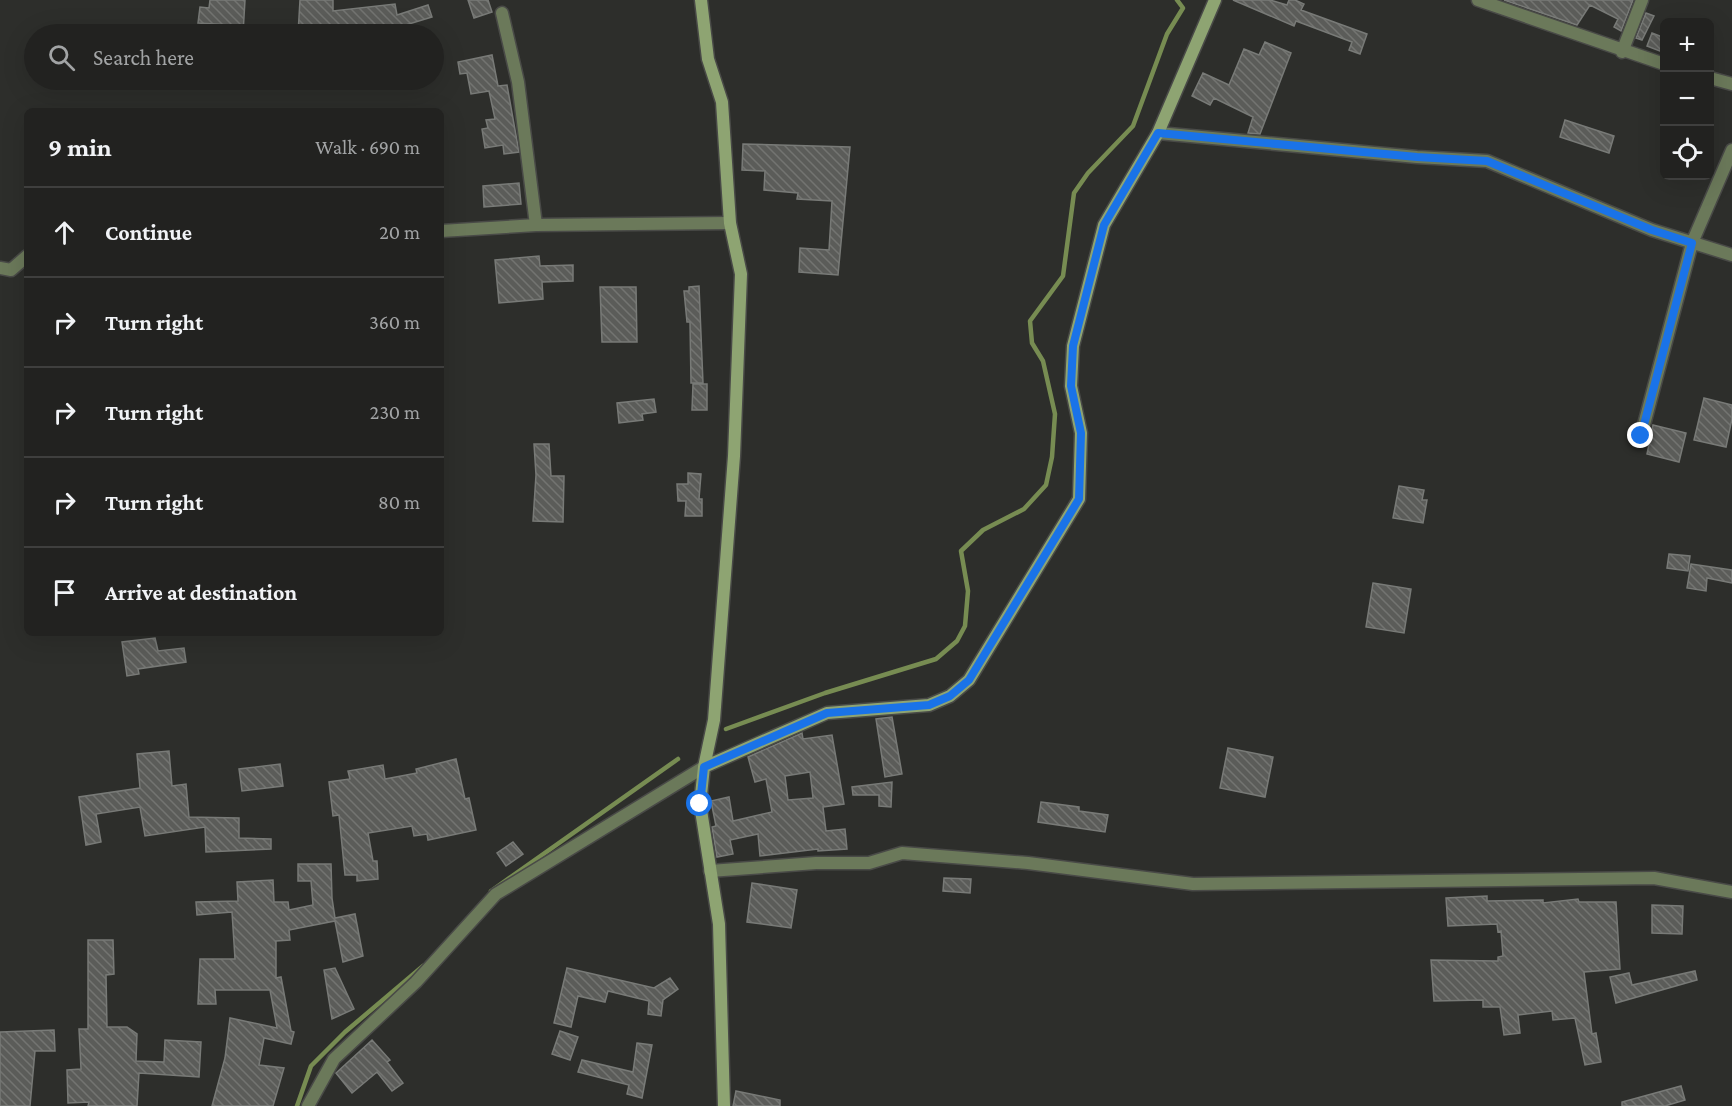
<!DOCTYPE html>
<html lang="en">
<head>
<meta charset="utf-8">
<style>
	body { margin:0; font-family:"Crimson Pro",serif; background:#2e2f2d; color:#f1f3f6 }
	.controls { position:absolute; right:18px; top:18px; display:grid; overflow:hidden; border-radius:9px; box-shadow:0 6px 24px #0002 }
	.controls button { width:54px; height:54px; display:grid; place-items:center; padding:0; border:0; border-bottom:2px solid #3f3f3e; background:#222220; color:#f1f3f6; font:30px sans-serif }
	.stop { position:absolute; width:18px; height:18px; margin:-14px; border:4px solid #1a73e8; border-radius:50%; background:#fff }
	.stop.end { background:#1a73e8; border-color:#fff; box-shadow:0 2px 6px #0008 }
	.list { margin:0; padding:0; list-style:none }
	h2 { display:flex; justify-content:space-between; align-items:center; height:78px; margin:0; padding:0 24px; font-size:26px }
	h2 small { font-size:20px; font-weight:400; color:#a2a4a5 }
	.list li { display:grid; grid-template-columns:39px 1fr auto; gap:18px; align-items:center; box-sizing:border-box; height:90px; padding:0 24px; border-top:2px solid #3f3f3e }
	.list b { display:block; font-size:22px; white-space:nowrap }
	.list em { font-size:20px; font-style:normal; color:#a2a4a5 }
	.icon { flex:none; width:33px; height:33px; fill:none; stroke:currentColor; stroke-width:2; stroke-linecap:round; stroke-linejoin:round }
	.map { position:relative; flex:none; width:1732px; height:1106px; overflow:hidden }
	.search { position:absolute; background:#222220; box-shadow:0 6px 24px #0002; left:24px; top:24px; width:420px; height:66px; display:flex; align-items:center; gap:15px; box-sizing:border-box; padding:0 21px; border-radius:33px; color:#a2a4a5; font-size:22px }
	.panel { position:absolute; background:#222220; box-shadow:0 6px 24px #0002; left:24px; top:108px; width:420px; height:528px; border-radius:9px }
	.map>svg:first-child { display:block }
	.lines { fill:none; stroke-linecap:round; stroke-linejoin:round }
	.stream { stroke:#778c52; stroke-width:4.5 }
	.building { fill:url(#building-back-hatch); stroke:#787a77; stroke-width:1.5; fill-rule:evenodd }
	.street-casing { stroke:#494a47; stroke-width:15 }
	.secondary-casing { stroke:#494a47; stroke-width:15 }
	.street { stroke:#6b795a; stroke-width:12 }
	.secondary { stroke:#8ea472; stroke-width:12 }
	.route { stroke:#1a73e8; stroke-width:8 }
</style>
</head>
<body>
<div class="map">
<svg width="1732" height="1106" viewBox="0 0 1732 1106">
	<defs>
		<pattern id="building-back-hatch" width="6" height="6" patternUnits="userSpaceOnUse" patternTransform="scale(1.5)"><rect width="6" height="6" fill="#5b5c59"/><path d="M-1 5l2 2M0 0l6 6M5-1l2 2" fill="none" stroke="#737471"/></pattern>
	</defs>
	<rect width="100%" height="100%" fill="#2d2e2b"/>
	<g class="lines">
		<path class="stream" d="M726,729L825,693L936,659L957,641L965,626L968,591L961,551L983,530L1024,509L1046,485L1052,457L1055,414L1043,361L1032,343L1030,321L1063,276L1074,193L1088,173L1133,126L1167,34L1183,8L1177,0
			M491,891L678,759
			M297,1106L311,1066L345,1032L423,966"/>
	</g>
	<path class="building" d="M210,0H245L243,34L230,32V25L198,23L200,7L209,8Z
		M300,0H333V11L395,4L397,15L428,5L432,17L399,27L400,34H298Z
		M468,0H488L492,12L474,18Z
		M1233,0H1270L1287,5L1289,0H1295L1304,4L1301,10L1367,34L1360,54L1349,50L1352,42L1296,21L1294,26Z
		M1504,0H1633L1621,31L1614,27L1618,19L1590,5L1577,25Z
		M1646,13L1654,16L1642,40L1636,38Z
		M1652,33L1665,38V53L1647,46Z
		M1265,42L1291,53L1260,134L1248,133L1253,117L1214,98L1210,105L1192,96L1203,73L1229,85L1244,49L1259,55Z
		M492,55L498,86L507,85L519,152L504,154L503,145L485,148L482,129L488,128L486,120L495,119L489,91L471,94L467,73L460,74L458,62Z
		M1565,120L1614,136L1609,153L1560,137Z
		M743,144L850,147L838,275L799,272L800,248L829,250L832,201L797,199L798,193L764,190L765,171L742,170Z
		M519,183L521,204L484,207L483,186Z
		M539,256L540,266L573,265V281L542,282L543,299L499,303L495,260Z
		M699,286L703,383H691L690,322H687L684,291H689V287Z
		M600,287H636L637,342H602Z
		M693,384H707V410H692Z
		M1704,398L1732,405V419L1726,447L1694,440Z
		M654,399L656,412L642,414L643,420L619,423L617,403Z
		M1653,425L1686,433L1679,462L1647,454Z
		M534,444H549L551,476H564L563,522L533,521L536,475Z
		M688,473L701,474L699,499H702V516H685L686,501H678L677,484H688Z
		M1399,486L1424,490L1422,500H1427L1423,523L1393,518Z
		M1669,554L1690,556L1688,571L1667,568Z
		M1691,564L1732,570V583L1707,578L1706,591L1687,588Z
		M1373,583L1411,589L1404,633L1366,627Z
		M155,638L158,651L184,648L186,662L138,669L139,674L127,676L122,642Z
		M892,717L902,774L885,777L876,719Z
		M802,733L803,739L832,735L844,804L823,807L826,831L845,829L847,849L818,851V849L760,856L758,834L730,840L733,854L717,857L712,827L716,826L711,801L729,797L733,821L772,812L766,779L755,782L748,757ZM810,772L813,798L788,800L785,776Z
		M1228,748L1273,757L1265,797L1220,788Z
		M169,751L172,786L186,784L189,817L239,818V838L271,839V849L206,852L205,827L145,836L140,807L96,814L101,842L86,845L79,797L140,788L137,754Z
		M456,759L465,799L469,798L476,830L428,840L427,834L414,836L412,826L368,833L373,861H377L378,879L357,881V875H345L339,815L333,816L329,782L350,779L348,771L383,765L385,779L417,773L416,769Z
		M280,764L283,786L242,791L239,769Z
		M892,782L891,807L879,806V795H853L852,787Z
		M1041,802L1079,807V811L1108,815L1105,832L1038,822Z
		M513,842L523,854L506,866L497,853Z
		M298,864H331L332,898L335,918L355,914L363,956L343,962L335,921L289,930L290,940L276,941V978L281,977L291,1031L294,1032L291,1044L264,1038L259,1065L284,1068L273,1106H212L225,1058L230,1018L277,1028L270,990H215L216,1004H198L200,959H235L232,912L197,915L196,902L238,901L237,882L273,880L274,902H288L289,910L313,905L311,881H298Z
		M944,878L971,879L970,893L943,891Z
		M752,883L797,890L791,928L747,922Z
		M1487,896V901L1543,900V903L1578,899L1579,902H1616L1620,969L1584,972L1592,1034L1596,1033L1601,1062L1585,1065L1575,1018L1553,1020L1552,1011L1518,1015L1520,1033L1504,1035L1500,1007H1483V1000L1434,1001L1431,960L1498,961V957L1503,956L1501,931L1498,932L1497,924L1448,926L1446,898Z
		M1652,905L1683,906L1682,934L1652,933Z
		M88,940H113L114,974L106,975L107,1027H127L137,1034L136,1061L164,1062L165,1040L201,1042L199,1077L139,1073L137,1106H88L89,1102L68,1103L67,1070L81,1069L79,1029H88Z
		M335,968L354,1009L332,1019L324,970Z
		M567,968L654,988L670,978L678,989L663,1000L661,1016L648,1014L649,1001L608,991L605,1002L578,996L571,1027L554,1023Z
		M1695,971L1697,980L1616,1003L1610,977L1629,973L1632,985Z
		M54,1030L55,1051H35L30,1106H0V1032Z
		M560,1031L578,1037L570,1060L552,1054Z
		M372,1040L390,1060L387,1062L403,1083L392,1091L377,1072L352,1093L336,1073Z
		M637,1043L652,1045L642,1098L627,1094L629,1085L578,1072L582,1060L633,1072Z
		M1681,1086L1685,1100L1665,1106H1622V1102Z
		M736,1091L780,1100V1106H733Z"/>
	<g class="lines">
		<g class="street-casing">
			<path id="street" d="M1478,0L1664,64
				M502,13L518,82L536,225
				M1622,52L1642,0
				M1710,78L1732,84
				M1158,133L1417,157L1487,161L1652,230L1732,255
				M441,231L536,225L730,223
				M0,268L11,270L27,256
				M1641,436L1692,243L1732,150
				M710,871L816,863H869L902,853L1028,863L1193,884L1654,878L1732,892
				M308,1106L334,1059L416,982L496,894L704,767"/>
		</g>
		<g class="secondary-casing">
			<path id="secondary" d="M701,0L708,59L722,102L730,223L741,274L734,456L714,720L704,767L700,804L719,924L724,1106
				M704,767L827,713L929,705L950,696L969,680L1079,499L1081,433L1071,386L1073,346L1104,225L1158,133L1215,0"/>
		</g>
		<use href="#street" class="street"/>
		<use href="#secondary" class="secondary"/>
	</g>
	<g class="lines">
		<path class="route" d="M700,804L704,767L827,713L929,705L950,696L969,680L1079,499L1081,433L1071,386L1073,346L1104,225L1158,133L1417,157L1487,161L1652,230L1692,243L1641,436"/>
	</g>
</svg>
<div class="controls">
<button>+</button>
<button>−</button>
<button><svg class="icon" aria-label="locate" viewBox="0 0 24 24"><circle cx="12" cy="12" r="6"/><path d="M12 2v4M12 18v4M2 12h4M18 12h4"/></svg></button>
</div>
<div class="stop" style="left:700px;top:804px"></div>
<div class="stop end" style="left:1641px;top:436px"></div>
<div class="search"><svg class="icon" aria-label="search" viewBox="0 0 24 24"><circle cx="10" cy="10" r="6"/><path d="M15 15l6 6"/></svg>Search here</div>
<section class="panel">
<h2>9 min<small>Walk · 690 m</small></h2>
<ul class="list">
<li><svg class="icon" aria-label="ahead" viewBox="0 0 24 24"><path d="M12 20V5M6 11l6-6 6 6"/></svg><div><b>Continue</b></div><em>20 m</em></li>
<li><svg class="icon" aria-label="right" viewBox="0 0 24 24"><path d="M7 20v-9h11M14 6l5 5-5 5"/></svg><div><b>Turn right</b></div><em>360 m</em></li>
<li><svg class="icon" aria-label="right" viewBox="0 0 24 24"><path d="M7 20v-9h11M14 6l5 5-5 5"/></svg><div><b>Turn right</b></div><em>230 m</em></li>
<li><svg class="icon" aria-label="right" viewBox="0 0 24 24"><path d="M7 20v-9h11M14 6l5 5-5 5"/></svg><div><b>Turn right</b></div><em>80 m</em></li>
<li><svg class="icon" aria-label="arrive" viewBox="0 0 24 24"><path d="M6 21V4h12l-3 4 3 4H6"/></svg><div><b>Arrive at destination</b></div></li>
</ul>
</section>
</div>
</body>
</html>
